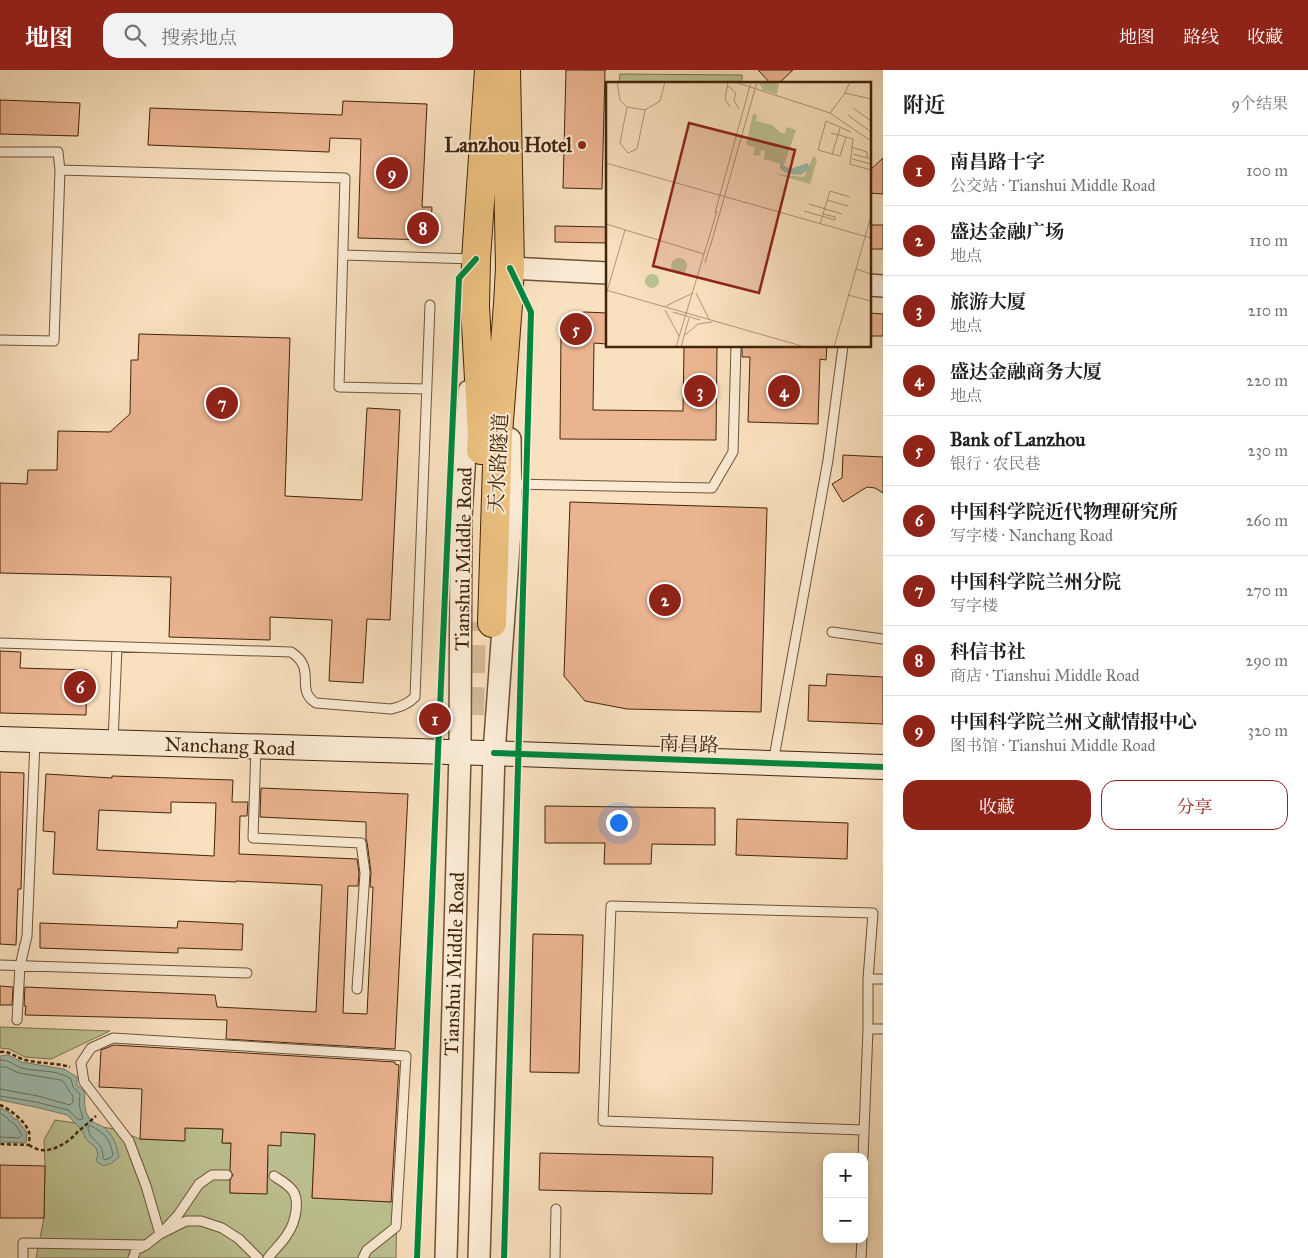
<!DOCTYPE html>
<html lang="zh">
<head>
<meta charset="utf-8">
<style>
	body { margin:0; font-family:"IM FELL Great Primer","Noto Serif SC",serif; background:#f2f2f2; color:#202124 }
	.controls { position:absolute; right:15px; bottom:15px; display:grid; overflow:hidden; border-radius:10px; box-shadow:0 2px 8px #0003 }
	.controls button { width:45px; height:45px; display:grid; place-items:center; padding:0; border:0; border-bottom:1px solid #e0e0e0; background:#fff; color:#202124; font:25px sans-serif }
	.you { position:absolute; left:618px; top:752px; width:18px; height:18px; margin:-12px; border:4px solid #fff; border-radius:50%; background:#1a73e8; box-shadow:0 0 0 8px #1a73e833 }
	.badge { display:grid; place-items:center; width:32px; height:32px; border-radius:50%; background:#8f2418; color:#fff; font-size:16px; font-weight:700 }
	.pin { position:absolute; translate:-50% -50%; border:2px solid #fff; box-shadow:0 1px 5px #0006 }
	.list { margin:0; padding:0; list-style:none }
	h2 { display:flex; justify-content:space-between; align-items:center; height:65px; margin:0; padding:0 20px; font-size:21px }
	h2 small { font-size:16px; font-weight:400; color:#757577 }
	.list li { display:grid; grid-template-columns:32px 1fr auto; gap:15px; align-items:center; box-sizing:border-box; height:70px; padding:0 20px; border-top:1px solid #e0e0e0 }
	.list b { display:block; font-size:19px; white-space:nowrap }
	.list p { margin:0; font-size:16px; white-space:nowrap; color:#757577 }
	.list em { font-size:16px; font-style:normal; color:#757577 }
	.actions { display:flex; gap:10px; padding:15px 20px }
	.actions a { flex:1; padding:11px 0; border:1px solid #8f2418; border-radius:15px; text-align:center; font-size:18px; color:#8f2418 }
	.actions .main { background:#8f2418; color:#fff }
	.icon { flex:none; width:28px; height:28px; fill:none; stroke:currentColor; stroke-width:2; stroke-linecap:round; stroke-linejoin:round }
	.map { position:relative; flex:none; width:883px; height:1188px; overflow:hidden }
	header { display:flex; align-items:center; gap:30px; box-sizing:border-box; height:70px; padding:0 25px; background:#8f2418; color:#fff }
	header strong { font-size:24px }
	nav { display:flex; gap:28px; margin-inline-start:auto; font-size:18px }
	.search { width:350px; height:45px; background:#f2f2f2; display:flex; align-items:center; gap:12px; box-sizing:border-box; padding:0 18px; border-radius:15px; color:#757577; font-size:19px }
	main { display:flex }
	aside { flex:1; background:#fff }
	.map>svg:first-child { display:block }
	.green { fill:#bdc292; stroke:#7f734e }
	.water { fill:#9ebdad; stroke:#79806c }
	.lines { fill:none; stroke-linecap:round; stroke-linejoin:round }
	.shore { stroke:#70705c; stroke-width:1 }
	.building { fill:#ebb491; stroke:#41240a; fill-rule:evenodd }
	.primary-tunnel { stroke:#d4ba9a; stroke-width:28; stroke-dasharray:28 14; stroke-linecap:butt }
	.service-casing { stroke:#6f5337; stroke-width:11 }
	.tertiary-casing { stroke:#6f5337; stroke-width:24 }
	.secondary-casing { stroke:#41240a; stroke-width:26 }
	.primary-casing { stroke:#41240a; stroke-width:30 }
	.path { stroke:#41240a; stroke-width:2.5; stroke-dasharray:4 2.5; stroke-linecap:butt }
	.service { stroke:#fbebd5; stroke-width:9 }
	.tertiary { stroke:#fbebd5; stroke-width:21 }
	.secondary { stroke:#fbebd5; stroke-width:24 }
	.primary { stroke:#ecc07f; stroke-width:28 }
	.cycleway-casing { stroke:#fbebd5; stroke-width:9 }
	.cycleway { stroke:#00873e; stroke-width:6 }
	.poi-dot { fill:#8f2418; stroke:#fbebd5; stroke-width:2 }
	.labels { text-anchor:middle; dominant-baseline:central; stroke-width:4; stroke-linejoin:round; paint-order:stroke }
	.poi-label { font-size:20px; font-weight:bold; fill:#41240a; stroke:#fbebd5; text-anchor:end }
	.street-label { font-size:20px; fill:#41240a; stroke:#fbebd5 }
	.inset-road { fill:none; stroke:#af9576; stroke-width:1 }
	.view { fill:#8f2418; fill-opacity:0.15; stroke:#8f2418; stroke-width:2.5 }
	.inset-edge { fill:none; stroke:#41240a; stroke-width:2.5 }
</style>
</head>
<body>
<header>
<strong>地图</strong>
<div class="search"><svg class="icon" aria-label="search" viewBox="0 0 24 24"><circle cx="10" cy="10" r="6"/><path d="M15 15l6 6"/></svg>搜索地点</div>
<nav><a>地图</a><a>路线</a><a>收藏</a></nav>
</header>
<main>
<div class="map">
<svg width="883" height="1188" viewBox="0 0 883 1188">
	<rect width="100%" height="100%" fill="#f9e0be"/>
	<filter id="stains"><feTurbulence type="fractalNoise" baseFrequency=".004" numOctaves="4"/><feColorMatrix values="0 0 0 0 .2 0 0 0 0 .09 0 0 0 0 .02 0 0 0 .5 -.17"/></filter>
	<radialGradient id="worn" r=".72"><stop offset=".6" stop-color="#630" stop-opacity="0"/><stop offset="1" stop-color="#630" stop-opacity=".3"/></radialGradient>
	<path class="green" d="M620,4L742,5V14H619Z
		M0,957L110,961L51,989L25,987L9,979L0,978Z
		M55,1050L115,1059L140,1069L184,1071L185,1058L223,1059L222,1073L237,1074L231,1087L230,1123H267L268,1087L261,1074L280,1075L281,1062L315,1064L312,1128L397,1132L396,1188H36L44,1148L45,1096L44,1070Z"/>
	<path class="water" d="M8,985L21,992L64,999L77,1007V1015L85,1022C84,1032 84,1044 92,1051C96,1055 103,1055 106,1059C114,1067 117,1076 119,1087L112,1093L103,1096L96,1091L98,1084L96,1078L86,1069L82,1060L67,1045L35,1037L0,1030V986Z
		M0,1038L9,1042L14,1049H17L27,1063L26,1073L0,1072Z"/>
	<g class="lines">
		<path class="shore" d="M0,990C9,990 11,993 19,997C36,1003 55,998 71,1009L73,1017L80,1024L79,1034L83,1049L79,1050L68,1040L36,1032L0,1026
			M0,997H6L19,1003L61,1010C67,1014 67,1020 73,1026V1032L70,1035L38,1026L0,1019
			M0,1043L5,1046L11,1052L15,1054L22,1065L19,1068L0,1067
			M91,1056C105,1063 110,1069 113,1085L110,1088L105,1090L103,1088C103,1069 88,1072 88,1057Z"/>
	</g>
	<path class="building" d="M566,0H605L602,119L563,118Z
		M758,0H793L778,14H771Z
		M0,30L80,33L78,66L0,64Z
		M343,31L427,34L422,137H432L430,170L358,168L361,69L330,68L329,82L148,75L150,38L342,45Z
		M883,88V124L869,123V101Z
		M869,155H883V179H869Z
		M555,156L607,157V173L555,172Z
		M585,242L607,243V274L594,273L593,340L683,341L684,276H717L716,370L560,369L561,263L564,255L570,248L577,243Z
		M869,243L883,244V266H869Z
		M139,264L290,268L285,426L362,430L367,338L400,340L390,550L367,549L363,613L329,611L332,550L270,547V570L169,567L171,507L0,503V413L27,414L28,400H57L58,361L110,362L130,344L131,290H138Z
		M742,276H827L826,290L820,289L818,354L748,352L750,287H742Z
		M843,385L883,387V423L875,418L867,417L843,432L832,414L842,408Z
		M570,432L767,438L761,642L627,639L585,631L564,606Z
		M0,581L21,582L20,598L87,600L86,645L0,643Z
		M827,604L883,607V654L808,651L809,615L826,616Z
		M0,702L24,703L21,819H18L16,875L0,874Z
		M46,704L112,708V706L233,710L232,732H248L247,746H240L239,784L357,789L359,803L358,816H348L343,943L367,944L373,817H370L371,802L367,772L366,769V752L260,747L261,718L408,724L395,979L226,969L227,950L25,945L26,936H24L25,917L215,925L217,937L316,942L322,815L236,811V812L53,804L55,762L43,761ZM171,732L216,733L214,786L97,780L99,740L171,743Z
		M545,736L715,738V775L652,774L651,794H604L605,773H545Z
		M737,749L848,753L847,789L736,785Z
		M178,851L243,854L242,880L178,878V883L40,878V853L177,858Z
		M533,864L583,865L579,1003L530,1002Z
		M0,916L13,917L12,935H0Z
		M114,975L395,992V994L399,995L391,1132L312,1128L315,1064L281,1062V1076L268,1075L267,1124L230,1123V1110L233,1105L230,1100L231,1073H222L223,1059L185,1058V1071L140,1069L142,1019L99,1017L101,980Z
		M540,1083L713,1087L712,1124L539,1120Z
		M0,1095L45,1096L44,1148H0Z"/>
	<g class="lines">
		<path class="primary-tunnel" d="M470,645L472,552"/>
		<g class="service-casing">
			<path id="service" d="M0,82H58L60,100
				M343,185L474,189
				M0,270L54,271L60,100L345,108L339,317L427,319
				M511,414L712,418L733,382L736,276
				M832,562L883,569
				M0,573L291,582C318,599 294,620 316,633L391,639C401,637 408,634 415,627L430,235
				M113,672L117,577
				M256,677L253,768L361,773L365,803L357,919
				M773,693L828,390L843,276
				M0,895L247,903
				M17,950L20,896L27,866L35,671
				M868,959H883
				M863,1060L603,1051L611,836L873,843L868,909
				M863,1087L868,959V909H883
				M165,1159L178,1145L199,1114L212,1105H227
				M160,1164L146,1116L129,1071L84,1012L81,993L91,978L113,968L406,986L396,1157L367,1180L363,1188
				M23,1188V1173L144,1175
				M133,1188L136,1180L146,1175L160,1164L186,1151H201L222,1158L239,1169L258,1188
				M268,1188C274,1180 284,1171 288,1163C295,1153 300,1132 293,1121C288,1114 280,1110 274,1106
				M555,1188L556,1139
				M861,1188L862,1169"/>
		</g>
		<g class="tertiary-casing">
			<path id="tertiary" d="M510,198L607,203
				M869,215L883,216
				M446,1188L460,682L461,446L469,321
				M479,1188L494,683L511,447L510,369"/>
		</g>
		<g class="secondary-casing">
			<path id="secondary" d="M0,669L518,684L883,697"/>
		</g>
		<g class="primary-casing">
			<path id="primary" d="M481,380L482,364L475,236L476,189L489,0
				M492,553L498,364L508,234L510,198L506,0"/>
		</g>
		<path class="path" d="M0,982C10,981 13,986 22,989C37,994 54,992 70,997
			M0,1035C11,1040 25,1051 29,1062C30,1066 29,1071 29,1075L0,1074
			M80,1060L96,1046
			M29,1075C32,1077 36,1079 40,1080C54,1082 71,1071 79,1060"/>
		<use href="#service" class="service"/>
		<use href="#tertiary" class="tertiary"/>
		<use href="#secondary" class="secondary"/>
		<use href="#primary" class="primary"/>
		<g class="cycleway-casing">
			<path id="cycleway" d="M494,683L883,697
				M417,1188L438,682L459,208L476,189
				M504,1188L531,242L510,198"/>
		</g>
		<use href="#cycleway" class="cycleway"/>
	</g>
	<circle class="poi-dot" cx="582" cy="75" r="5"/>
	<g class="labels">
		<g class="poi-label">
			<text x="572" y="75">Lanzhou Hotel</text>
		</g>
		<g class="street-label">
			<text transform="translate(498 393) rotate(-87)">天水路隧道</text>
			<text transform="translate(463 489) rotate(-89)">Tianshui Middle Road</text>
			<text transform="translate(689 674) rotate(2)">南昌路</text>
			<text transform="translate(230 676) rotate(2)">Nanchang Road</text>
			<text transform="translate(454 894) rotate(-88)">Tianshui Middle Road</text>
		</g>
	</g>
	<g transform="translate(606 12)">
		<rect width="265" height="265" fill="#f9e0be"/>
		<path d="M153,0H173L171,12L157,8ZM147,32L151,33L150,39L166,43L175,51H179L180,45L190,48L178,83L158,77L159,69L155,68L154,74L147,73L149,66L140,62ZM208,73L211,78L204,102L169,92L198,95ZM65 184a8 8 0 1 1 16 0a8 8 0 1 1-16 0ZM39 199a7 7 0 1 1 14 0a7 7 0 1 1-14 0Z" fill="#bdc292"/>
		<path d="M174,76L177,83L184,87L202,81L204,87L195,93L182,92L174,87Z" fill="#9ebdad"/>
		<path class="inset-road" d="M11,0L14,18L21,25L39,28L54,19L59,0M122,0L119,17L124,25M129,0L224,31L265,59M244,0L239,11L265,17M122,4L130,11L128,18L133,27M21,25L14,61L22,71L31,67L39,28M247,26L265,39M224,31L239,11M242,33L265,50M245,50L220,39L212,68L234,74L240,55L247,57L244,82L265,88M225,51L240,55M245,65L261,70V76M247,72L265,77M226,73L234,46M246,77L265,82M0,81L265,156M221,118L242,124M203,122L236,132M198,129L229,138V135L217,132M109,131L145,0M0,142L98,172M214,142L224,109L244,115M105,162L151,0M99,181L105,161M250,187L265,192M0,208L199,265M90,211L103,237M0,213L19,148M242,213L265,219M60,224L87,211M59,228L73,254M67,230L94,238M79,253L92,242L106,240M70,265L111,129M75,265L83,236M228,265L265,134"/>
		<path class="view" d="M83,41L189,68L153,211L47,184Z"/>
		<rect width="265" height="265" class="inset-edge"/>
	</g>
	<rect width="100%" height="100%" filter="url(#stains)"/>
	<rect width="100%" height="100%" fill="url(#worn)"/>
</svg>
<div class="controls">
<button>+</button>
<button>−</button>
</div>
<div class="you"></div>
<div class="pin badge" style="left:435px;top:649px">1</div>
<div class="pin badge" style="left:665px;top:530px">2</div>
<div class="pin badge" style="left:700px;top:321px">3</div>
<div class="pin badge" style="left:784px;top:321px">4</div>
<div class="pin badge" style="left:576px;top:259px">5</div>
<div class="pin badge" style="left:80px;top:617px">6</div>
<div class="pin badge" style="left:222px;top:333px">7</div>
<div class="pin badge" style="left:423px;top:158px">8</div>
<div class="pin badge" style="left:392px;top:103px">9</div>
</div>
<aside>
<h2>附近<small>9个结果</small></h2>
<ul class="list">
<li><span class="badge">1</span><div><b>南昌路十字</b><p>公交站 · Tianshui Middle Road</p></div><em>100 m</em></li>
<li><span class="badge">2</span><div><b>盛达金融广场</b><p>地点</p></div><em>110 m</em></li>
<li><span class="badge">3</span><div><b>旅游大厦</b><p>地点</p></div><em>210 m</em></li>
<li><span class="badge">4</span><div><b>盛达金融商务大厦</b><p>地点</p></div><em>220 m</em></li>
<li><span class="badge">5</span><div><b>Bank of Lanzhou</b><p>银行 · 农民巷</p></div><em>230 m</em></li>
<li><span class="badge">6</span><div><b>中国科学院近代物理研究所</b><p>写字楼 · Nanchang Road</p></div><em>260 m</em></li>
<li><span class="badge">7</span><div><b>中国科学院兰州分院</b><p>写字楼</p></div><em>270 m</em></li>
<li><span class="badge">8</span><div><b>科信书社</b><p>商店 · Tianshui Middle Road</p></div><em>290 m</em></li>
<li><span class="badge">9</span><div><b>中国科学院兰州文献情报中心</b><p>图书馆 · Tianshui Middle Road</p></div><em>320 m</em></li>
</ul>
<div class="actions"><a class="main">收藏</a><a>分享</a></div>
</aside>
</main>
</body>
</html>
